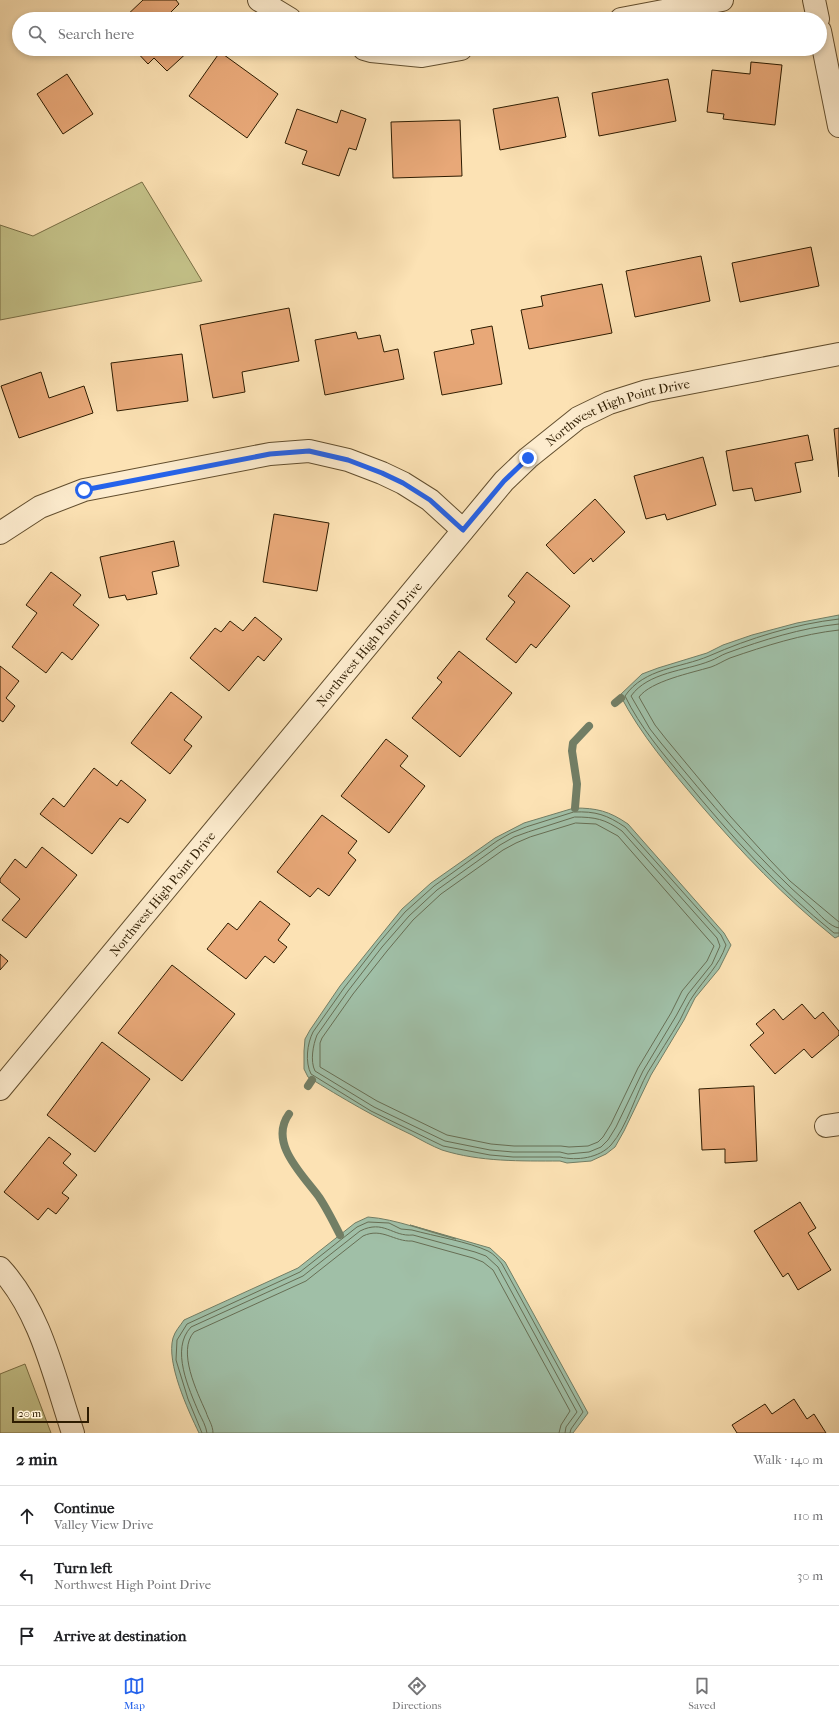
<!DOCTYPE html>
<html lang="en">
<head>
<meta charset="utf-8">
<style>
	body { margin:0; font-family:"IM FELL French Canon",serif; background:#f6f6f6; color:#202124 }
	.scale { position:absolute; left:12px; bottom:10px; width:77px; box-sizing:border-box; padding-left:4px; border:2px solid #2e1c01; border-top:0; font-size:11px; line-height:14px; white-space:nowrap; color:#2e1c01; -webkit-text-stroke:3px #fdecce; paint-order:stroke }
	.stop { position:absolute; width:12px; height:12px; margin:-9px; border:3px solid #2563eb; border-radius:50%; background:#fff }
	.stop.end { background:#2563eb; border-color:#fff; box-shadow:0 1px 4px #0008 }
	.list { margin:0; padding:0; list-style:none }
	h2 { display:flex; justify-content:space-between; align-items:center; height:52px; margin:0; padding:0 16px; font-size:17px }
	h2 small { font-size:13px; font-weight:400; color:#757577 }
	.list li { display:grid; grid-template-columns:26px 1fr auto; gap:12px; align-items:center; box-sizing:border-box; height:60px; padding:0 16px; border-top:1px solid #e0e0e0 }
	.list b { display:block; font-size:15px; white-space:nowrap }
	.list p { margin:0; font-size:13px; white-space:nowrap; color:#757577 }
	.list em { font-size:13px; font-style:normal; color:#757577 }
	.icon { flex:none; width:22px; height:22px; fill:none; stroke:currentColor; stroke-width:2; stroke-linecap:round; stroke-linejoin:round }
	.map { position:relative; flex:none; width:839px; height:1433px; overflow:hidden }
	.search { position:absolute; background:#fff; box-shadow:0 2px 6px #0003; left:12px; right:12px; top:12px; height:44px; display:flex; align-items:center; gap:10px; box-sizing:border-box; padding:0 14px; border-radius:22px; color:#757577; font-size:15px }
	.sheet { height:232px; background:#fff }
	nav { display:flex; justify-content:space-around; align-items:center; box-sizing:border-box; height:56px; border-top:1px solid #e0e0e0; background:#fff; font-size:11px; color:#757577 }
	nav a { display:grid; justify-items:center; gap:2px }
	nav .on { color:#2563eb }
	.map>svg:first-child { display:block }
	.green { fill:#c4c289; stroke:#796f45 }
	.water { fill:#a0bfa7; stroke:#727e65 }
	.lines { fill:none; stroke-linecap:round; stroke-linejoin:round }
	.shore { stroke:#676e54; stroke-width:1 }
	.stream { stroke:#727e65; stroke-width:8 }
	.building { fill:#e8a878; stroke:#2e1c01 }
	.minor-casing { stroke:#624e2e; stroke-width:24 }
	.minor { stroke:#fdecce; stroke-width:22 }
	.route { stroke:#2563eb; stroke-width:5 }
	.labels { text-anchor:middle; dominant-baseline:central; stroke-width:3; stroke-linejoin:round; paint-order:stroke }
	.street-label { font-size:13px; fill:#2e1c01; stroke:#fdecce }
</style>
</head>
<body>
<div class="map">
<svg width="839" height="1433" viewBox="0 0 839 1433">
	<rect width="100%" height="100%" fill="#fce2b4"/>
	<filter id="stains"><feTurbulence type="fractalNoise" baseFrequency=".005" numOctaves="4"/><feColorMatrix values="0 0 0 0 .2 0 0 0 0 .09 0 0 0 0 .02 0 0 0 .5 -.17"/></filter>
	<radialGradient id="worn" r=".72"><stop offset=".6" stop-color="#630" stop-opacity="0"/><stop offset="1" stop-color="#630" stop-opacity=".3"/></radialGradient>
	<path class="green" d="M142,182L202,281L0,320V225L33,236Z
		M25,1364L51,1433H0V1374Z"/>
	<path class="water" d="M839,615V936L835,938C783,896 742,853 699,803C670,769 641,735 620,695L642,674L658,668L707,653L723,645L752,635L797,623Z
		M574,808C597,808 609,811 628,824L724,933L731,945L719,969L695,998L684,1020L651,1075L624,1131L615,1147L606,1154L591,1161L567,1163L560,1161C521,1161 480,1162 442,1150C432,1146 421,1140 412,1135C376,1118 342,1098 308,1077L304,1069V1051L305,1039L310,1030L340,986L402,909L431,883L495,838L524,823Z
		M368,1217C396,1219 428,1232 456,1239L410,1225L490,1248L505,1262L588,1413L573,1433H199C188,1410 166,1363 173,1338C175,1331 180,1326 184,1320L298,1268L355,1223Z"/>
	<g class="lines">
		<path class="shore" d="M839,619C795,624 750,638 709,656C681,668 644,668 625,696C640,727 663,754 685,780C730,835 778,888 834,933H839
			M839,624C801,628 763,640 727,653C721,655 716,659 710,661C685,671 648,672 631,696L650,729L661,743C709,801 756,858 813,908C819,914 830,927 839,928
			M839,630C802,634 765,646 730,658C723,661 717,665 711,667C691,673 651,681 639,697L655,725L666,739L730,816L769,859L790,881L839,922
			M574,812C596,811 607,815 625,827L721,935L726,945C719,966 705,978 693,996C688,1003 684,1012 680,1020C670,1037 659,1054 648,1072C636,1093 627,1127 611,1145C599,1158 577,1161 560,1157H513L490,1155L443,1146L371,1111L311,1074C305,1062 307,1044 313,1032L344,988L378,944L405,912L434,886L497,841L511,833L526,827Z
			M575,817C595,817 605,819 622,831L717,938L720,946L712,964L688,994L676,1016L643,1071L616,1127L608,1140L601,1147L589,1152L568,1154L560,1152H513L490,1150L445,1141L374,1107L315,1071C310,1061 313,1045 317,1035L348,991L382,947L409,916L437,890L500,845L514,837L528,832Z
			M576,823L596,824L618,836L714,946L707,961L682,991L671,1013L638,1068L611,1124L603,1137L598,1142L588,1146L569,1147L561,1146H514L491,1144L447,1135L377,1101L320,1067V1043L322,1038L353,994L387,951L413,920L441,894L503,850L516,843L530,837Z
			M202,1433L188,1399L176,1360L177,1340L187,1324L300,1272L357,1227L368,1222L389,1223L401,1229L412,1230C434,1236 469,1242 488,1251C494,1254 498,1259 502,1264L583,1412L571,1429L570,1433
			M207,1433C206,1426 202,1419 199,1413C189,1389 170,1349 191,1327L303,1276L360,1231C384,1219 392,1237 413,1235L475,1252L486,1256L498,1267L577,1412L566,1427L565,1433
			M213,1433C213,1425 208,1419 206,1412C197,1392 177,1351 194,1332L306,1281L363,1236C382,1227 394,1242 412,1241L473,1258L483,1262L493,1270L570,1411L561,1425L559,1433"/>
		<path class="stream" d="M615,703L621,698
			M575,808L577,784L572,751L573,743L589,726
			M308,1086L312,1080
			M289,1114C268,1143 303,1175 319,1197C327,1209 334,1223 340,1235"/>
	</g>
	<path class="building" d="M143,0H176L179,4L170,13L176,19H123Z
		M125,49H191L167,71L154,58L148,64L134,49L130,53Z
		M220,52L278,94L247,138L189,96Z
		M751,62L782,65L775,125L723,119L724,114L707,112L712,70L750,74Z
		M67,74L93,114L63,134L37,94Z
		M668,79L676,121L599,136L592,93Z
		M558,97L566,137L500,150L493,109Z
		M297,109L337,123L341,110L366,119L356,150L349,148L339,176L302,164L307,151L285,143Z
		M460,120L462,176L393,178L391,122Z
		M811,247L819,286L740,302L732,263Z
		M701,256L710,301L635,317L626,271Z
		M602,284L612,333L529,349L521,310L543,306L541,296Z
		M289,308L299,361L242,372L245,392L213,398L200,325Z
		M492,326L502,384L442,395L434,352L474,344L471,330Z
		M356,332L358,339L380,335L384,352L398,349L404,379L325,395L315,340Z
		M182,354L188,401L117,411L111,363Z
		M41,372L49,398L84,386L93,413L19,438L1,386Z
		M839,428V477L834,429Z
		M808,435L813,460L795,463L801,492L755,501L752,488L733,491L726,451Z
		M703,457L716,505L667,520L665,514L646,519L634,476Z
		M595,499L625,532L593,562L591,558L574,574L546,545Z
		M274,514L329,523L317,591L263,582Z
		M174,541L179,566L152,572L157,594L127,600L125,595L109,598L100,557Z
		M51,572L81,595L73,605L99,625L72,660L62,652L46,673L12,647L37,613L26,605Z
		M527,572L570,606L536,648L531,644L516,663L486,639L515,602L508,596Z
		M255,617L282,639L264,661L258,656L229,691L190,658L215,628L221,632L230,621L243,631Z
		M459,651L512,693L460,757L412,718L442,682L437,678Z
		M0,666L19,681L6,698L15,706L3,722L0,720Z
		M171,692L202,717L184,740L192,746L170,774L131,743Z
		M386,739L408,756L400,766L425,786L389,833L341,796Z
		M94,768L117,786L121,780L146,800L128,823L120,818L92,854L40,814L53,798L64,807Z
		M322,815L357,841L348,853L356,860L329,896L318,888L310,897L277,872Z
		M42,847L77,875L26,938L2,920L20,899L0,882V879L15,859L26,868Z
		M260,901L290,924L278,940L287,947L274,963L265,956L246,979L207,949L228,923L237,930Z
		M0,954L8,961L0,970Z
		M172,965L235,1014L182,1081L118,1033Z
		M802,1004L815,1019L823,1012L839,1031V1035L812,1058L804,1049L775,1074L750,1045L764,1033L756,1024L774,1009L783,1020Z
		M102,1042L150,1079L95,1152L47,1115Z
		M754,1086L757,1161L725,1163V1149L702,1150L699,1089Z
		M49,1137L71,1154L63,1163L77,1175L62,1193L69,1198L56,1214L48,1208L38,1220L4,1192Z
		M800,1202L816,1228L808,1233L831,1270L798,1290L788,1273L783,1277L754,1231Z
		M794,1399L807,1419L814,1414L826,1433H737L732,1425L765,1404L772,1414Z"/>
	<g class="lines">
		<g class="minor-casing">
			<g id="minor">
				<path d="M259,0L290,19"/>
				<path d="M814,0L818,19"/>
				<path d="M621,19L722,0"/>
				<path d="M820,31L839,126"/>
				<path d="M364,49L371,51L422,56L461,49"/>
				<path d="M0,533L40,507L84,490L270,454L309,451L348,460L382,473L403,483L430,500L463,530"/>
				<path id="s1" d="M0,1089L504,481L528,458L578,418L609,403L647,391L839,354"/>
				<path d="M826,1126L839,1124"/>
				<path d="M0,1268C41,1312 54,1377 73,1433"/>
			</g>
		</g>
		<use href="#minor" class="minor"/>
	</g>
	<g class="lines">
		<path class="route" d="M84,490L270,454L309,451L348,460L382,473L403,483L430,500L463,530L504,481L528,458"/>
	</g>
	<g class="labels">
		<g class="street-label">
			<text stroke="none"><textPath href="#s1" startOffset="926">Northwest High Point Drive</textPath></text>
			<text stroke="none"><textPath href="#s1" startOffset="578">Northwest High Point Drive</textPath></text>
			<text stroke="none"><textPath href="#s1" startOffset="254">Northwest High Point Drive</textPath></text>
		</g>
	</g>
	<rect width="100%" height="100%" filter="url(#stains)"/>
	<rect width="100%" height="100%" fill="url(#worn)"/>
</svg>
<div class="scale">20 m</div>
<div class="stop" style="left:84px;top:490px"></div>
<div class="stop end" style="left:528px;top:458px"></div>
<div class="search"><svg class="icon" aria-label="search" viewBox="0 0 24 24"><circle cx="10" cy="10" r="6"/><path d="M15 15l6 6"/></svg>Search here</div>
</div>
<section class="sheet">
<h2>2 min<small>Walk · 140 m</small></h2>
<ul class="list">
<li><svg class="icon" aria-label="ahead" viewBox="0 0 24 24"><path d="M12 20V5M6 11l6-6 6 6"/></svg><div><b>Continue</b><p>Valley View Drive</p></div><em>110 m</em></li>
<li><svg class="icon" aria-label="left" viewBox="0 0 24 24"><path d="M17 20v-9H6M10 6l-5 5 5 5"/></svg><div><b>Turn left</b><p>Northwest High Point Drive</p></div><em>30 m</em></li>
<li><svg class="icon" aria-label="arrive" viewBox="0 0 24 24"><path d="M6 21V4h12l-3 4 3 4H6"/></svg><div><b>Arrive at destination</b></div></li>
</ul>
</section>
<nav>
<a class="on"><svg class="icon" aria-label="map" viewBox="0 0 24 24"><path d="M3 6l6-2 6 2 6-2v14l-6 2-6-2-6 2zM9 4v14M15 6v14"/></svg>Map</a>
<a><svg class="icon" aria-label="directions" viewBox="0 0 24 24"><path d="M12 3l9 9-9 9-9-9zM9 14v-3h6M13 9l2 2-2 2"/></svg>Directions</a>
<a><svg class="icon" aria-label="saved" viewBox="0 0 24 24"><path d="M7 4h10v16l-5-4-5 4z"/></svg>Saved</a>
</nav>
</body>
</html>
